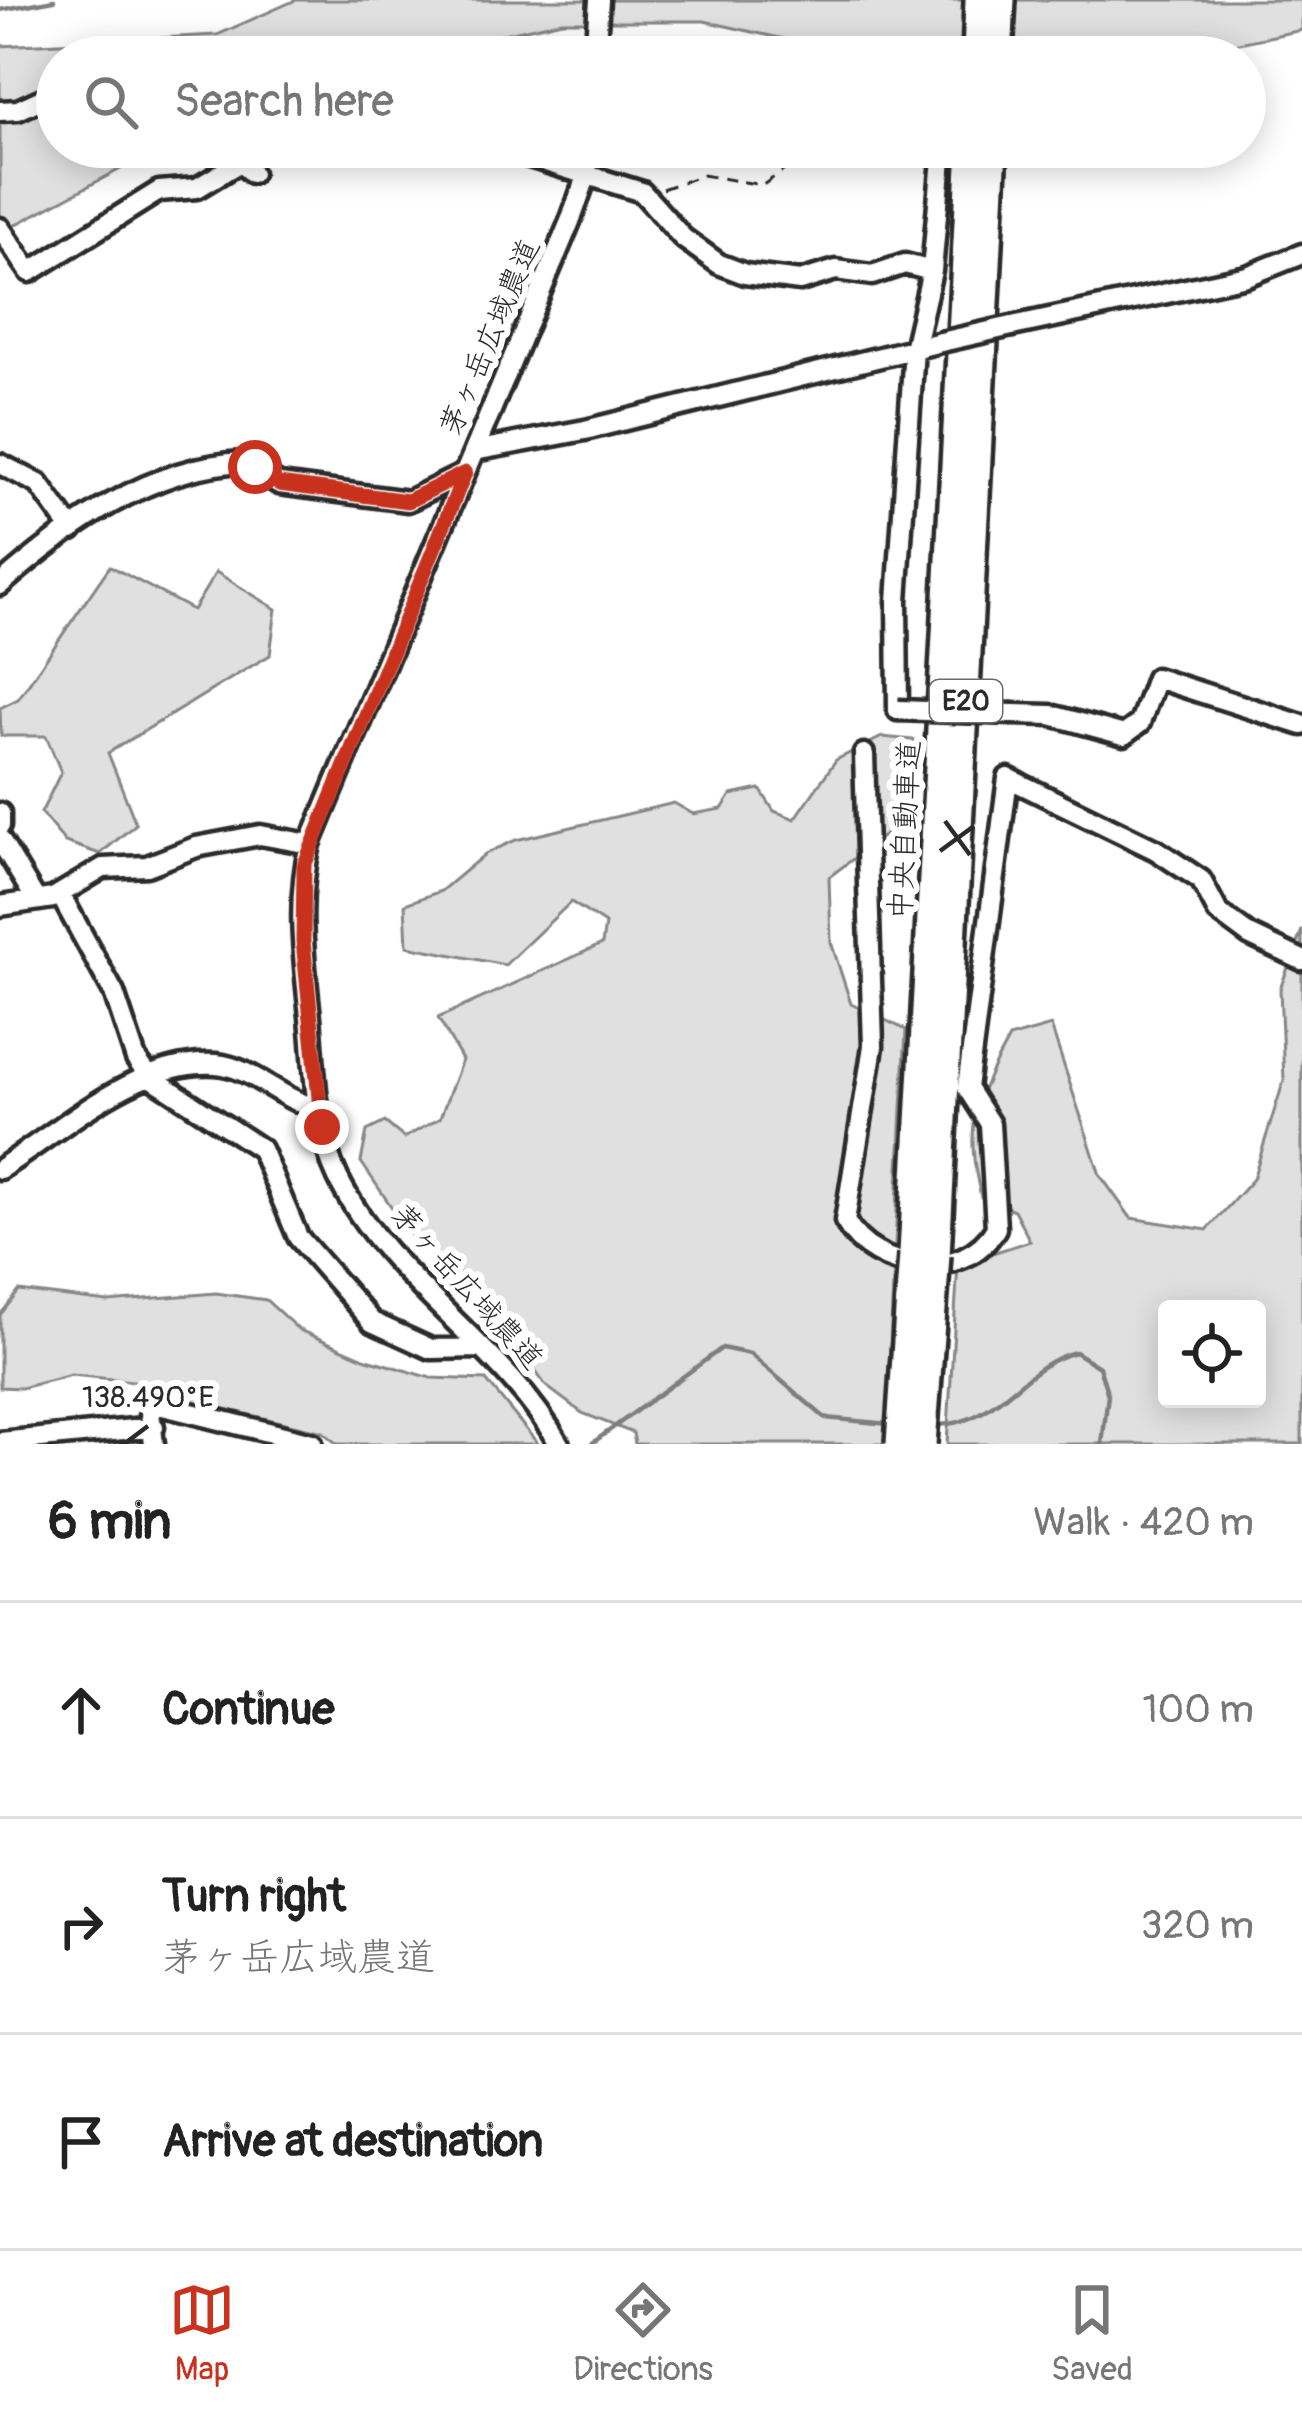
<!DOCTYPE html>
<html lang="en">
<head>
<meta charset="utf-8">
<style>
	body { margin:0; font-family:Pangolin,"Klee One",sans-serif; background:#f2f2f2; color:#222 }
	.controls { position:absolute; right:36px; bottom:36px; display:grid; overflow:hidden; border-radius:12px; box-shadow:0 6px 30px #0003 }
	.controls button { width:108px; height:108px; display:grid; place-items:center; padding:0; border:0; border-bottom:3px solid #e0e0e0; background:#fff; color:#222; font:60px sans-serif }
	.stop { position:absolute; width:36px; height:36px; margin:-27px; border:9px solid #c8321e; border-radius:50%; background:#fff }
	.stop.end { background:#c8321e; border-color:#fff; box-shadow:0 3px 12px #0008 }
	.list { margin:0; padding:0; list-style:none }
	h2 { display:flex; justify-content:space-between; align-items:center; height:156px; margin:0; padding:0 48px; font-size:51px }
	h2 small { font-size:39px; font-weight:400; color:#767676 }
	.list li { display:grid; grid-template-columns:78px 1fr auto; gap:36px; align-items:center; box-sizing:border-box; height:216px; padding:0 48px; border-top:3px solid #e0e0e0 }
	.list b { display:block; font-size:45px; white-space:nowrap }
	.list p { margin:0; font-size:39px; white-space:nowrap; color:#767676 }
	.list em { font-size:39px; font-style:normal; color:#767676 }
	.icon { flex:none; width:66px; height:66px; fill:none; stroke:currentColor; stroke-width:2; stroke-linecap:round; stroke-linejoin:round }
	.map { position:relative; flex:none; width:1302px; height:1444px; overflow:hidden }
	.search { position:absolute; background:#fff; box-shadow:0 6px 30px #0003; left:36px; right:36px; top:36px; height:132px; display:flex; align-items:center; gap:30px; box-sizing:border-box; padding:0 42px; border-radius:66px; color:#767676; font-size:45px }
	.sheet { height:804px; background:#fff }
	nav { display:flex; justify-content:space-around; align-items:center; box-sizing:border-box; height:168px; border-top:3px solid #e0e0e0; background:#fff; font-size:33px; color:#767676 }
	nav a { display:grid; justify-items:center; gap:6px }
	nav .on { color:#c8321e }
	.map>svg:first-child { display:block }
	.green { fill:#e0e0e0; stroke:#868686; stroke-width:3; fill-rule:evenodd }
	.lines { fill:none; stroke-linecap:round; stroke-linejoin:round }
	.stream { stroke:#7e7e7e; stroke-width:4.5 }
	.minor-casing { stroke:#2b2b2b; stroke-width:27 }
	.highway-casing { stroke:#2b2b2b; stroke-width:36 }
	.path { stroke:#2b2b2b; stroke-width:3; stroke-dasharray:12 9; stroke-linecap:butt }
	.minor { stroke:#fff; stroke-width:18 }
	.highway { stroke:#fff; stroke-width:27 }
	.minor-bridge-casing { stroke:#2b2b2b; stroke-width:27; stroke-linecap:butt }
	.highway-bridge-casing { stroke:#2b2b2b; stroke-width:36; stroke-linecap:butt }
	.minor-bridge { stroke:#fff; stroke-width:18 }
	.highway-bridge { stroke:#fff; stroke-width:27 }
	.route { stroke:#c8321e; stroke-width:15 }
	.ticks { fill:none; stroke:#2b2b2b; stroke-width:4.5 }
	.labels { text-anchor:middle; dominant-baseline:central; stroke-width:12; stroke-linejoin:round; paint-order:stroke }
	.shield { fill:#fff; stroke:#6b6b6b; stroke-width:3 }
	.shield-label { font-size:27px; font-weight:bold; fill:#2b2b2b }
	.street-label { font-size:30px; fill:#2b2b2b; stroke:#fff }
	.ticks-label { font-size:30px; text-anchor:middle; fill:#2b2b2b; stroke:#fff; stroke-width:12; stroke-linejoin:round; paint-order:stroke }
</style>
</head>
<body>
<div class="map">
<svg width="1302" height="1444" viewBox="0 0 1302 1444">
	<rect width="100%" height="100%" fill="#fff"/>
	<filter id="ink" filterUnits="userSpaceOnUse"><feTurbulence type="fractalNoise" baseFrequency=".00833" numOctaves="2"/><feDisplacementMap in="SourceGraphic" scale="24" xChannelSelector="R" yChannelSelector="G"/><feConvolveMatrix kernelMatrix="1 2 1 2 8 2 1 2 1" color-interpolation-filters="sRGB"/></filter>
	<g filter="url(#ink)">
		<path class="green" d="M296,0H1302V30L1172,57H978L824,48L704,21H562L398,57H57V147H162L0,233V46L217,35Z
			M110,566L193,610L216,572L276,609L270,655L108,753L136,824L100,854L65,842L41,813L61,772L46,736H1L0,708L18,699Z
			M882,737L914,740L910,816L829,877L831,942L851,1004L906,1030L885,1444H635L633,1433L582,1413L546,1386L471,1282L416,1243L361,1162L367,1131L385,1122L404,1138L440,1118L462,1060L438,1018L602,944L605,924L571,902L505,965L407,946L405,904L441,891L485,854L516,840L674,803L693,814L722,809L731,795L760,789L774,811L795,819L836,760Z
			M1302,930V1444H947L958,1264L1030,1241L1014,1210L981,1197C964,1126 974,1102 1009,1038L1051,1026L1100,1175L1131,1218L1207,1230L1253,1179L1284,1080L1280,989ZM1167,1309H1257V1399H1167Z
			M19,1291L108,1302L216,1293L266,1300L299,1330L364,1358L431,1378L486,1380L538,1444H337L323,1432L199,1403L143,1382L71,1375L21,1388L0,1387V1315Z"/>
		<g class="lines">
			<path class="stream" d="M0,10L54,0
				M936,1425C998,1425 1020,1366 1075,1352L1099,1367L1108,1395L1102,1444
				M591,1444L722,1348L750,1354L825,1418L889,1424"/>
			<g class="minor-casing">
				<path id="minor" d="M246,57H283
					M595,57L599,0
					M0,111L18,110L57,92
					M497,147L642,192L683,238L719,264L745,274L800,281L836,270L872,275L905,264L932,271
					M243,165L260,147
					M0,228L30,272L159,191L197,188L240,162L252,173
					M1012,326L1247,276L1302,254
					M474,451L585,430L941,342
					M0,464L39,484L72,530
					M0,585C67,526 151,466 244,462L279,484L408,501L465,473
					M898,710L897,601L914,349L932,271L943,147
					M1013,714L1051,715L1124,735L1140,723L1156,678L1302,725
					M864,754L873,1046L845,1221C874,1274 965,1283 996,1228L990,1124L967,1088L1008,778L1156,850L1201,880L1218,912L1249,935L1302,960
					M0,813V826
					M0,840L35,898
					M60,894L114,993L136,1059L149,1076L261,1149L298,1237L372,1322L431,1349L479,1348
					M0,906L53,898L103,868L147,866L196,847L260,835L310,844
					M0,1169C62,1130 137,1059 216,1064C253,1067 281,1101 318,1108
					M0,1442L154,1427
					M154,1444L150,1412L159,1405L312,1443
					M559,1444C503,1345 389,1282 338,1178C314,1128 315,1070 310,1017C304,958 296,902 310,844L571,219L587,174L589,147"/>
			</g>
			<g class="highway-casing">
				<path id="highway" d="M977,57L979,0
					M998,57L1001,0
					M913,1254L972,147
					M936,1255L993,147"/>
			</g>
			<path class="path" d="M884,147L900,156L917,147
				M662,189L702,175L763,185L817,147"/>
			<use href="#minor" class="minor"/>
			<use href="#highway" class="highway"/>
			<g class="minor-bridge-casing">
				<path id="minor-bridge" d="M941,342L1012,326
					M898,710L1013,714"/>
			</g>
			<g class="highway-bridge-casing">
				<path id="highway-bridge" d="M900,1444L913,1254
					M922,1444L936,1255"/>
			</g>
			<use href="#minor-bridge" class="minor-bridge"/>
			<use href="#highway-bridge" class="highway-bridge"/>
		</g>
	</g>
	<g class="lines" filter="url(#ink)">
		<path class="route" d="M255,467L279,484L408,501L465,473L304,866L303,941L322,1127"/>
	</g>
	<path class="ticks" d="M945,821L970,855M940,851L974,826M124,1444L148,1426"/>
	<g class="labels">
		<rect class="shield" x="930" y="680" width="72" height="42" rx="9"/>
		<g class="shield-label">
			<text x="966" y="701">E20</text>
		</g>
		<g class="street-label">
			<text transform="translate(490 337) rotate(-67)">茅ヶ岳広域農道</text>
			<text transform="translate(905 830) rotate(-87)">中央自動車道</text>
			<text transform="translate(467 1287) rotate(48)">茅ヶ岳広域農道</text>
		</g>
	</g>
	<g class="ticks-label">
		<text x="148" y="1407">138.490°E</text>
	</g>
</svg>
<div class="controls">
<button><svg class="icon" aria-label="locate" viewBox="0 0 24 24"><circle cx="12" cy="12" r="6"/><path d="M12 2v4M12 18v4M2 12h4M18 12h4"/></svg></button>
</div>
<div class="stop" style="left:255px;top:467px"></div>
<div class="stop end" style="left:322px;top:1127px"></div>
<div class="search"><svg class="icon" aria-label="search" viewBox="0 0 24 24"><circle cx="10" cy="10" r="6"/><path d="M15 15l6 6"/></svg>Search here</div>
</div>
<section class="sheet">
<h2>6 min<small>Walk · 420 m</small></h2>
<ul class="list">
<li><svg class="icon" aria-label="ahead" viewBox="0 0 24 24"><path d="M12 20V5M6 11l6-6 6 6"/></svg><div><b>Continue</b></div><em>100 m</em></li>
<li><svg class="icon" aria-label="right" viewBox="0 0 24 24"><path d="M7 20v-9h11M14 6l5 5-5 5"/></svg><div><b>Turn right</b><p>茅ヶ岳広域農道</p></div><em>320 m</em></li>
<li><svg class="icon" aria-label="arrive" viewBox="0 0 24 24"><path d="M6 21V4h12l-3 4 3 4H6"/></svg><div><b>Arrive at destination</b></div></li>
</ul>
</section>
<nav>
<a class="on"><svg class="icon" aria-label="map" viewBox="0 0 24 24"><path d="M3 6l6-2 6 2 6-2v14l-6 2-6-2-6 2zM9 4v14M15 6v14"/></svg>Map</a>
<a><svg class="icon" aria-label="directions" viewBox="0 0 24 24"><path d="M12 3l9 9-9 9-9-9zM9 14v-3h6M13 9l2 2-2 2"/></svg>Directions</a>
<a><svg class="icon" aria-label="saved" viewBox="0 0 24 24"><path d="M7 4h10v16l-5-4-5 4z"/></svg>Saved</a>
</nav>
</body>
</html>
